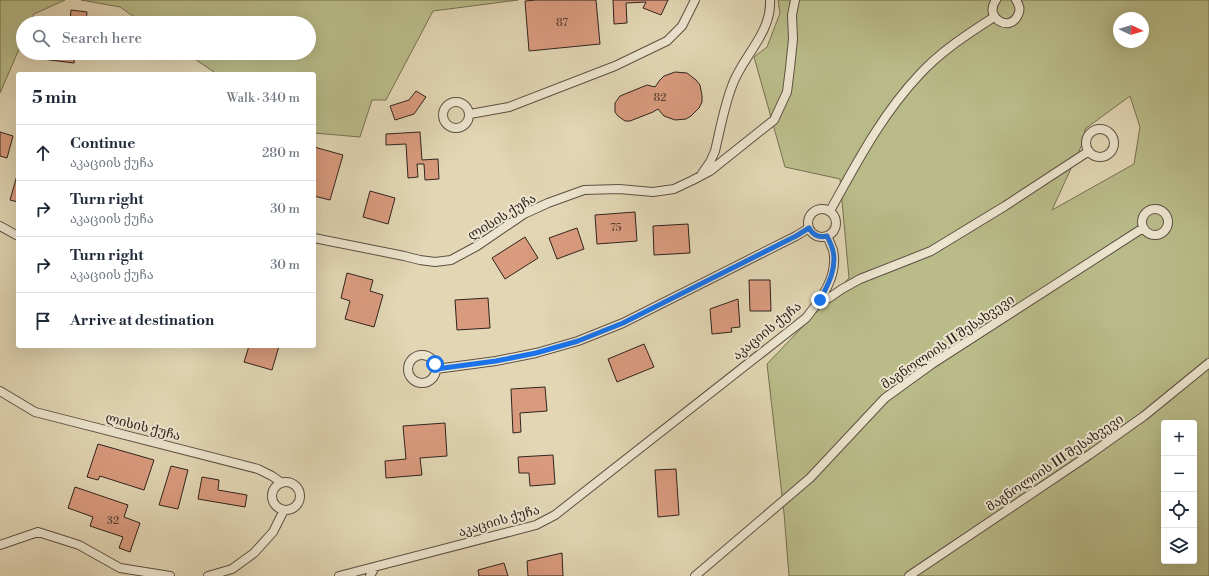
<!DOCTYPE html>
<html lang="en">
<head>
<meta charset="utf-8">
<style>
	body { margin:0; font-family:"Libre Bodoni","Noto Serif Georgian",serif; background:#f6f6f7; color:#1f2937 }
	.controls { position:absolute; right:12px; bottom:12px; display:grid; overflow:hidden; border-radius:4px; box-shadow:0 4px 16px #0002 }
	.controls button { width:36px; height:36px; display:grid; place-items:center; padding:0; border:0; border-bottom:1px solid #e0e1e3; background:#fff; color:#1f2937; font:20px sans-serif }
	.compass { position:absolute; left:1113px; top:12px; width:36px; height:36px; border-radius:50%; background:#fff; box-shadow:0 4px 16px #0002; rotate:94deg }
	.stop { position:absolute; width:12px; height:12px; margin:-9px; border:3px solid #1a73e8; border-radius:50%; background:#fff }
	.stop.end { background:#1a73e8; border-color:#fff; box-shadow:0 1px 4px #0008 }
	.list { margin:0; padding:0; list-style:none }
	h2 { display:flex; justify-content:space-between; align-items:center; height:52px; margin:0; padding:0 16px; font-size:17px }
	h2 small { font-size:13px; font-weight:400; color:#747a83 }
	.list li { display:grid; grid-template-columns:26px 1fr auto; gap:12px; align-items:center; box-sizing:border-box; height:56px; padding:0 16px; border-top:1px solid #e0e1e3 }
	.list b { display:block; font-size:15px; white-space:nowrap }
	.list p { margin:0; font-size:13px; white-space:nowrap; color:#747a83 }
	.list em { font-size:13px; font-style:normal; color:#747a83 }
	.icon { flex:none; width:22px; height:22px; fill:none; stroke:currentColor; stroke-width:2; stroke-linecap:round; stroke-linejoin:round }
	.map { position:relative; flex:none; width:1209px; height:576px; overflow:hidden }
	.search { position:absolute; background:#fff; box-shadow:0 4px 16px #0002; left:16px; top:16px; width:300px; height:44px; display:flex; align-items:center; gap:10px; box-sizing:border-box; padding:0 14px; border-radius:22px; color:#747a83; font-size:15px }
	.panel { position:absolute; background:#fff; box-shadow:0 4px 16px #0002; left:16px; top:72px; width:300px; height:276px; border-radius:4px }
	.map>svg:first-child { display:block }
	.green { fill:#b9bc89; stroke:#757053; fill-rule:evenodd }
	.building { fill:#d99b7e; stroke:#31231d }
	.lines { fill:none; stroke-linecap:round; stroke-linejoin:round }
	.minor-casing { stroke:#5d5043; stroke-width:10 }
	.minor { stroke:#ece4ce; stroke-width:8 }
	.route { stroke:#1a73e8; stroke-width:5 }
	.labels { text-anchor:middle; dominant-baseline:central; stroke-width:4; stroke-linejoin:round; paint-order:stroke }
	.number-label { font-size:11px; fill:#5b4135 }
	.street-label { font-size:13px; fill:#31231d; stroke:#ece4ce }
</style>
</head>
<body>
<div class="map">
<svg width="1209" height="576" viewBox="0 0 1209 576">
	<rect width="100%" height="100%" fill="#e2d6b4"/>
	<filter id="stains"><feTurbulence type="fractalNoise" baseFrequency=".005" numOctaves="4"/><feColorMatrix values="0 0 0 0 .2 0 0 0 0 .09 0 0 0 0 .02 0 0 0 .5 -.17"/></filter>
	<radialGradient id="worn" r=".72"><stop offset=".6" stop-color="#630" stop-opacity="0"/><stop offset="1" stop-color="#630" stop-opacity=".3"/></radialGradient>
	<path class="green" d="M0,0H65L34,14L30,23H23V40L0,93Z
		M81,0H518L433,11L386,100H372L360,137L314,133V74H217L186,53H309V23H143L120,7Z
		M778,0H1209V576H789L784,513L767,364L849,278L840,179L785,167L754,57L767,47L780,13ZM1119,18H1143V42H1119ZM1130,96L1140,127L1134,164L1052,210L1084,140L1085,129ZM1164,423H1194V561H1164Z"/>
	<path class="building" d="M536,0H596L600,44L529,51L525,1Z
		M613,0H668L661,15L643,8L646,2L626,3L627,23L614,24Z
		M71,10L87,12L86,23L70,22Z
		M43,53H75L74,63L42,59Z
		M675,72L687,73L696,80L700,85L702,96V102L699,108L691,116L686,119L675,120L664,116L658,109L653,112L630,121H625L618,116L615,112V103L620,96L647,85L655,87L660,80L664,76Z
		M416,91L426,97L414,114L395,120L390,106L409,100Z
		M0,132L13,136L7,158L0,156Z
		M420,132L422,160L438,159L439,179L425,180L424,164H417L418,177L408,178L406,144L386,145V134Z
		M314,147L343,155L330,200L314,196Z
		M18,172V202L10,200Z
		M370,191L395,198L388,224L363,217Z
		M635,212L637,241L597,244L595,215Z
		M688,224L690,253L654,255L653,226Z
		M577,228L584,249L557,259L549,238Z
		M525,237L538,258L505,279L492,258Z
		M347,273L373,280L370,291L383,295L374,327L345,319L350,301L341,298Z
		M749,280H770L771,311H750Z
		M488,298L490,328L457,330L455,300Z
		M738,299L740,327L731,328L732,332L712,334L710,309Z
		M644,344L654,367L617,382L608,359Z
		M249,346H279L272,370L244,362Z
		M545,387L547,411L520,413L521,432L513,433L511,389Z
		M445,423L447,456L420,458L422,475L386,478L385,461L406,459L403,426Z
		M98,444L154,460L144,490L100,476L98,480L87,477Z
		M553,455L555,484L530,486L529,473H519L518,457Z
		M171,466L188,470L178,509L159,505Z
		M676,469L679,515L658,517L655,470Z
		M202,477L219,480L218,490L247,495L245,507L198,499Z
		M75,487L128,505L124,517L140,523L130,552L119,548L123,537L90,526L93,517L68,508Z
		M562,553L563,576H528L527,561Z
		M504,563L508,576H479L478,570Z"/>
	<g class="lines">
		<g class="minor-casing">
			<path id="minor" d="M996,0C983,18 1010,33 1018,15C1021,9 1019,5 1016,0
				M443 115a13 13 0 1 1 26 0a13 13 0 1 1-26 0Z
				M470,114L509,107L615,66L667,41L682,26L695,0
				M1086 143a14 14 0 1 1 28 0a14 14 0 1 1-28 0Z
				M701,175L710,162L715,151C720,130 724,107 732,86C742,57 772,33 770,0
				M1142 222a13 13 0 1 1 26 0a13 13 0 1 1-26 0Z
				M808 223a14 14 0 1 1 28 0a14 14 0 1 1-28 0Z
				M830,211C856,164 882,114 920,74C941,51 968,34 994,17
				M0,226L18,236
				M314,238L404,256L420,260L435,262L451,260L477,246L524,214L548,203L584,190L619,189L653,192L674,189L693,180L710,171L774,120L787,92L790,68L793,39L792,15L795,0
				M820,300L829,298L842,289L860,279L931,251L1005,206L1089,151
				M408 369a14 14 0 1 1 28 0a14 14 0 1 1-28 0Z
				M436,369L496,361L536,353L578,341L623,323L796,236L809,228
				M0,391L35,412L258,469L272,476L282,483
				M272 496a14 14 0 1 1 28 0a14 14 0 1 1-28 0Z
				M0,545L38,532L79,545L120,568L170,576
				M208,576L232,569L254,553L273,532L284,510
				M339,576L536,525L555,515L806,318C821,299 839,276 833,250C831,245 829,240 827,236
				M370,576L375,567
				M695,576L810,478L885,398L932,364L1143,228
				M909,576L1089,455L1144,416L1209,363"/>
		</g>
		<use href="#minor" class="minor"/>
	</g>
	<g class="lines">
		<path class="route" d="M435,364L436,369L496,361L536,353L578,341L623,323L796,236L809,228C813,235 819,238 827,236C829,240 832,246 833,251C837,268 828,285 820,300"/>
	</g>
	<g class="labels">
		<g class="number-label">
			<text x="562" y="23">87</text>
			<text x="660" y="98">82</text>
			<text x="616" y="228">75</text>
			<text x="113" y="521">32</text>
		</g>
		<g class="street-label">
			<text transform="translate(502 217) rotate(-31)">ლისის ქუჩა</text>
			<text transform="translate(767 331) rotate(-39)">აკაციის ქუჩა</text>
			<text transform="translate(948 342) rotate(-34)">მაგნოლიის II შესახვევი</text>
			<text transform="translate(143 427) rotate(14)">ლისის ქუჩა</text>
			<text transform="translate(1055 463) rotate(-34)">მაგნოლიის III შესახვევი</text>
			<text transform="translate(499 521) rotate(-16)">აკაციის ქუჩა</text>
		</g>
	</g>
	<rect width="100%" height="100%" filter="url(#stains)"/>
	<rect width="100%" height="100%" fill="url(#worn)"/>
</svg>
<div class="controls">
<button>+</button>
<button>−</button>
<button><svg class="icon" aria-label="locate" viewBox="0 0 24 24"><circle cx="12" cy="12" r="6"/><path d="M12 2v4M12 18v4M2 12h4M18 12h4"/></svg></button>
<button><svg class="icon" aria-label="layers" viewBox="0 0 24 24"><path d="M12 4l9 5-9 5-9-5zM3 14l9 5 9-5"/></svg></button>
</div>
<svg class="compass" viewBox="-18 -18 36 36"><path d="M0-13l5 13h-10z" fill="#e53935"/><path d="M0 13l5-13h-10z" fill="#747a83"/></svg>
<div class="stop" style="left:435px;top:364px"></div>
<div class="stop end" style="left:820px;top:300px"></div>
<div class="search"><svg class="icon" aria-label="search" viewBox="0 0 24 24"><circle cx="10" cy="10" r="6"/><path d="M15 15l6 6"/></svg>Search here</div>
<section class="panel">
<h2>5 min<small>Walk · 340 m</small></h2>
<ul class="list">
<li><svg class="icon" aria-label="ahead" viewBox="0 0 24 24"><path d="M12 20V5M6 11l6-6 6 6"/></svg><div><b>Continue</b><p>აკაციის ქუჩა</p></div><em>280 m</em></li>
<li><svg class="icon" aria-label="right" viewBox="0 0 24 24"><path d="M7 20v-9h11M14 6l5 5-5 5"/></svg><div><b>Turn right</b><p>აკაციის ქუჩა</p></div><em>30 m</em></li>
<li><svg class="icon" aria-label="right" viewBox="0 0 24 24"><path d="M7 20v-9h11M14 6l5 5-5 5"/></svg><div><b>Turn right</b><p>აკაციის ქუჩა</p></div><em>30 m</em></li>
<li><svg class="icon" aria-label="arrive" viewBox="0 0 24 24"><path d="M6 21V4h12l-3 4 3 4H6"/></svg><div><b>Arrive at destination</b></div></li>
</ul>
</section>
</div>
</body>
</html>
